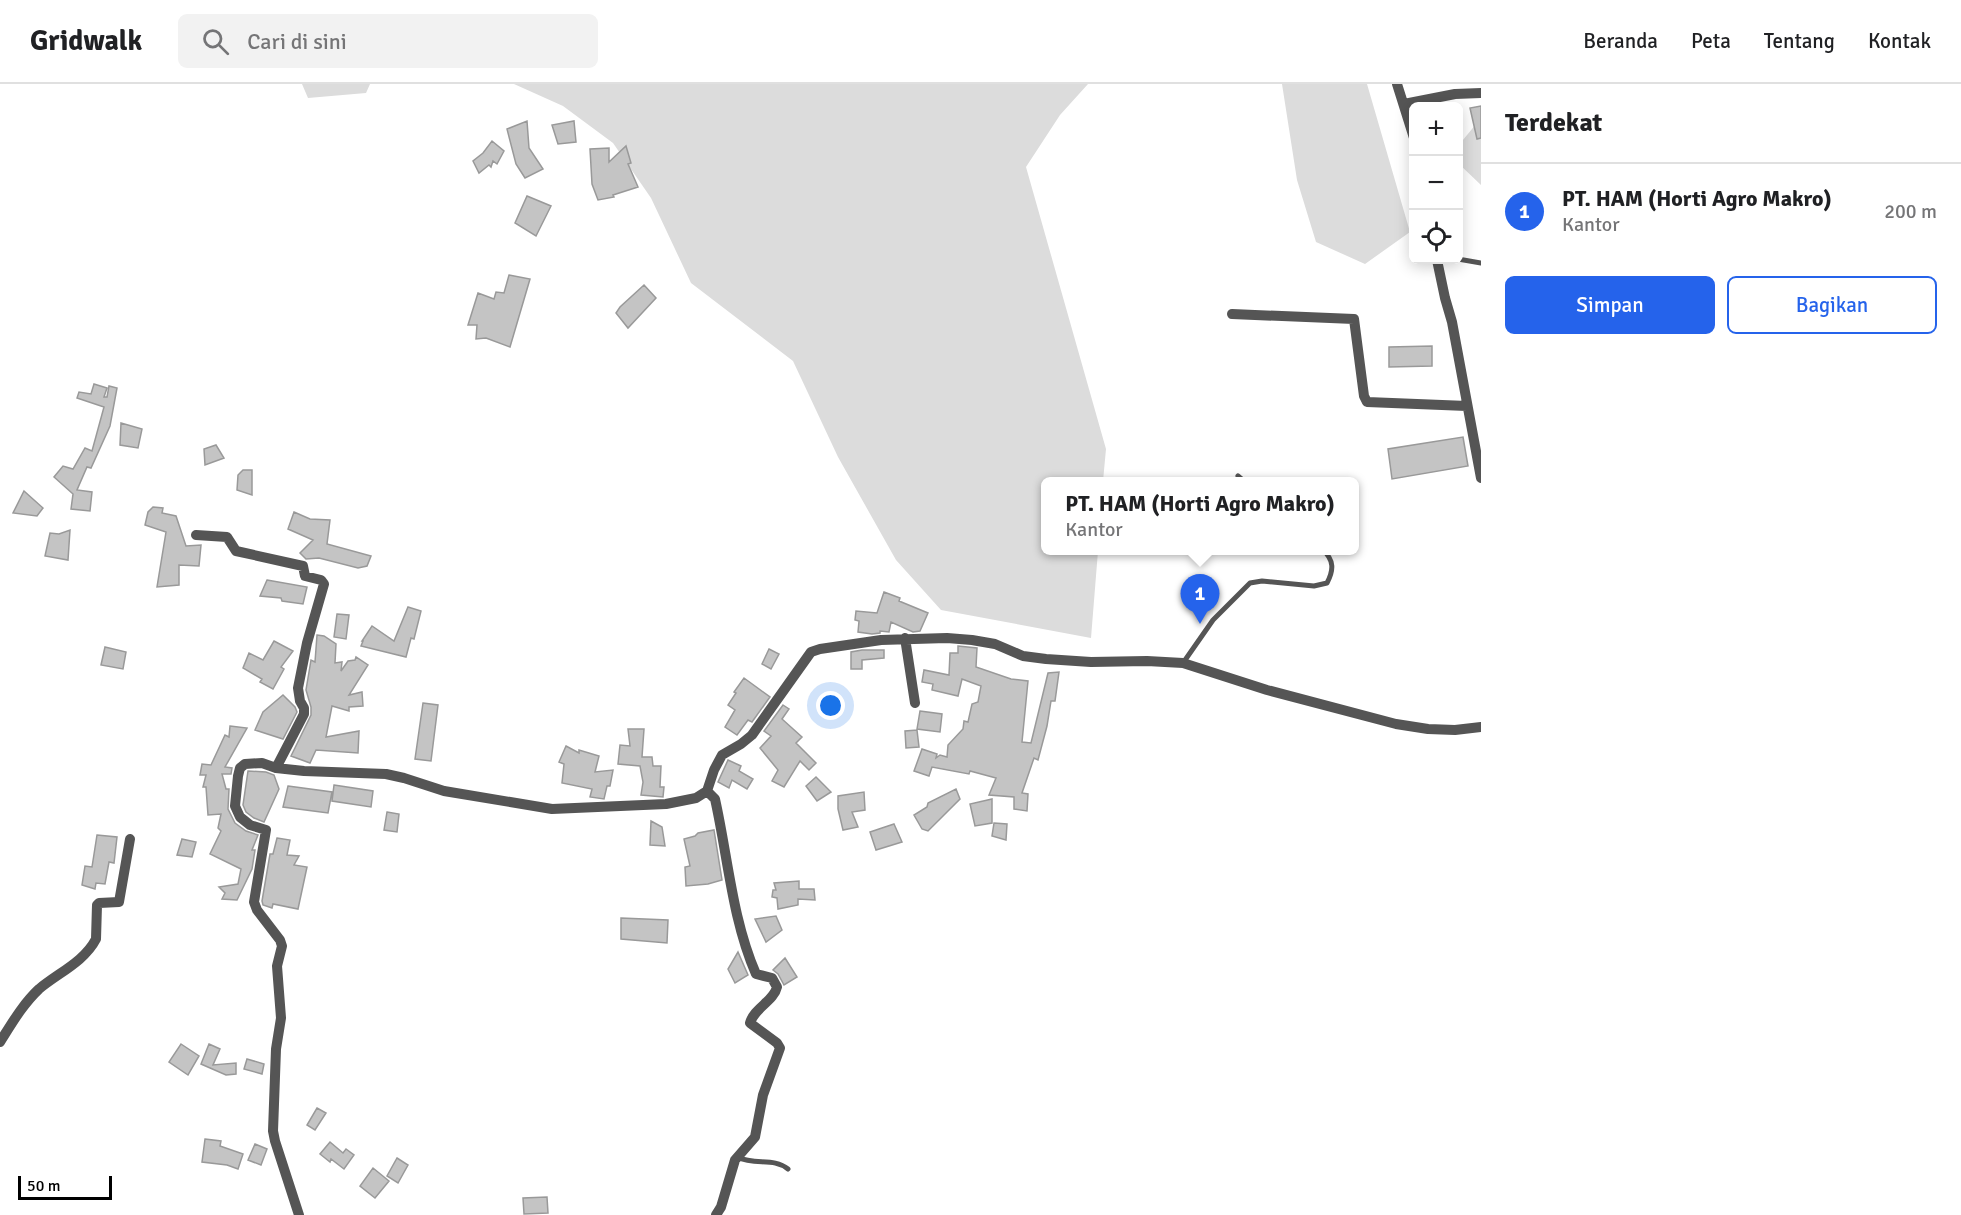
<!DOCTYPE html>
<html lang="id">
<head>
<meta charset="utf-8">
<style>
	body { margin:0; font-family:Signika,sans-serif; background:#f2f2f2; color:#202124 }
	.controls { position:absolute; right:18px; top:18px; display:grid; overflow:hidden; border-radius:9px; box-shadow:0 3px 15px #0003 }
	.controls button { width:54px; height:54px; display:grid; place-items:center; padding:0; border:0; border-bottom:2px solid #e0e0e0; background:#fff; color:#202124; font:30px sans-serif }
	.scale { position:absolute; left:18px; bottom:15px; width:94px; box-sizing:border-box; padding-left:6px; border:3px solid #000; border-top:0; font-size:16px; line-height:21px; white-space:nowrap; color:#000; -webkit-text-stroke:4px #fff; paint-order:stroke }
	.you { position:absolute; left:831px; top:622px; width:21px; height:21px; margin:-15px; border:4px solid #fff; border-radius:50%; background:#1a73e8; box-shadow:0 0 0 9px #1a73e833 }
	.badge { display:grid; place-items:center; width:39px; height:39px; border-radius:50%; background:#2563eb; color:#fff; font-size:20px; font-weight:700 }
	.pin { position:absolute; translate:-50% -50px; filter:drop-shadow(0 2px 3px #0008) }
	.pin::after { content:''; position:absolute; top:32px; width:21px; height:18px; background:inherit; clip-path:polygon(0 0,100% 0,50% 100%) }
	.popup { position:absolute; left:1041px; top:393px; width:318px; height:78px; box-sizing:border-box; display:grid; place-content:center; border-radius:9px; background:#fff; filter:drop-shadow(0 2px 4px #0005); font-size:20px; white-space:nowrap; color:#757577 }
	.popup b { font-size:22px; color:#202124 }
	.popup::after { content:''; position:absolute; left:50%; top:100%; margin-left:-12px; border:12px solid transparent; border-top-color:#fff }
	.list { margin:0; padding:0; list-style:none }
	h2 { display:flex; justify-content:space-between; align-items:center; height:78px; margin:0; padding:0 24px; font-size:26px }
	h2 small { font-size:20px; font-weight:400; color:#757577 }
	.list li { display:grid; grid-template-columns:39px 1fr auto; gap:18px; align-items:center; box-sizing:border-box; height:96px; padding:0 24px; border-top:2px solid #e0e0e0 }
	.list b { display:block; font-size:22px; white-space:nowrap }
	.list p { margin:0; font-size:20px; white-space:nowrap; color:#757577 }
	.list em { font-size:20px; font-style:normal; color:#757577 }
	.actions { display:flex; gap:12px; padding:18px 24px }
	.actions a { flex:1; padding:14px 0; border:2px solid #2563eb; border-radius:9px; text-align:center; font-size:21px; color:#2563eb }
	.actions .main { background:#2563eb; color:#fff }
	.icon { flex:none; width:33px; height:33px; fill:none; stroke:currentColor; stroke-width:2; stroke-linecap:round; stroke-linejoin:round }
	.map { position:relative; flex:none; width:1481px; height:1131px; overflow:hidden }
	header { display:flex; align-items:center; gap:36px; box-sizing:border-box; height:84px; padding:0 30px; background:#fff; border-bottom:2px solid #e0e0e0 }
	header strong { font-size:28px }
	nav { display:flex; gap:33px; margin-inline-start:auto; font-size:21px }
	.search { width:420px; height:54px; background:#f2f2f2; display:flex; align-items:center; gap:15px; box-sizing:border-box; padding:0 21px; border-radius:9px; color:#757577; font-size:22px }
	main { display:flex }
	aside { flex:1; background:#fff }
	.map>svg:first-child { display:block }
	.green { fill:#dcdcdc }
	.building { fill:#c4c4c4; stroke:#999; stroke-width:1.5 }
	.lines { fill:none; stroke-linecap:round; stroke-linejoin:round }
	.service { stroke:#555; stroke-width:5 }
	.minor { stroke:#555; stroke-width:10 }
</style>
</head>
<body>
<header>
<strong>Gridwalk</strong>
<div class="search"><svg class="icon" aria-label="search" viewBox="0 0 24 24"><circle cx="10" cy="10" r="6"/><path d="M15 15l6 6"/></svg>Cari di sini</div>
<nav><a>Beranda</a><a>Peta</a><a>Tentang</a><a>Kontak</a></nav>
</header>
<main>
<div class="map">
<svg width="1481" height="1131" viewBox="0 0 1481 1131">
	<rect width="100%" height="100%" fill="#fff"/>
	<path class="green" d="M302,0H370L366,9L308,14Z
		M514,0H1088L1060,31L1026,83L1106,365L1103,397L1046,398V466L1098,467L1091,554L941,526L896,476L838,373L793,277L691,199L651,114L613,59L563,22Z
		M1282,0H1367L1410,148L1365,180L1316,158L1297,96Z
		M1481,34V101L1459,80L1458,62Z"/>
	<path class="building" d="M1481,22V54L1477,55L1470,24Z
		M527,37L529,64L543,85L525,94L516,80L507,45Z
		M574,37L576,58L558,60L552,41Z
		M492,57L504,67L497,80L493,77L491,83L489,81L479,89L473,77L483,69Z
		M626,62L631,79L628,80L638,103L613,111L614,113L598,116L592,100L590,65L609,64V78Z
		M527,112L551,122L536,152L515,139Z
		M509,191L530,195L510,263L486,254L476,255L477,241H468L478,209L494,215L496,208L504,209Z
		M644,201L656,214L628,244L616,229L620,223Z
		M1432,262V282L1389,283V263Z
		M94,300L107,304L104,313H107L109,302L117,304L110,342L91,384L87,383L77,406L92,408L90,427L71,425L73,410L54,393L63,382L73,385L85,364L92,367L104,323L77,314L79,308L91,310Z
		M121,339L142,345L138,364L120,361Z
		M1463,353L1468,382L1392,395L1388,365Z
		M216,361L224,374L205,381L204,365Z
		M243,386H252V411L237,406L238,391Z
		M24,407L43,424L37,432L13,429Z
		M153,423L163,424L162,429L176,432L186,462L201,461L199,482L179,481V501L157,503L166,448L145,441L148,428Z
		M294,428L310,435L330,436L327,460L371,472L367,482L358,484L319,474L306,475L300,469L313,456L288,445Z
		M70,446L68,476L45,472L50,449L59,450Z
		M267,496L307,503L303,520L282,517L281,514L260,512Z
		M884,508L900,514L899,517L928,529L920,547L913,548L891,538L889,548L880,547V549L872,550L858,548L859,537L855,536L856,527L877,529Z
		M408,523L421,527L414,555L411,554L406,573L361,562L363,557H362L372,542L394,557Z
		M337,530L349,531L346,555L334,553Z
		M317,551L324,552L336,560L335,579L342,578L341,587L348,577L355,576L356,573L368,581L349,611L362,608L363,622L349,623V627L332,622L326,653L359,647L358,669L316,666L310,679L291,672L311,631V623L306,606L311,576L315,578Z
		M274,557L293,567L281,583L284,585L273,605L260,598L262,595L243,584L249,569L263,576Z
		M958,562L977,564L976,583L1011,595L1028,597L1022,658L1031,659L1048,589L1059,588L1055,617H1051L1047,642L1038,676L1034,674L1022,709L1028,710L1027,727L1014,725V713L989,711L996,694L970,687L969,690L932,683L929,692L914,687L922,665L937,670L936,674L940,671L947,673L948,661L963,645L964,637L968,638L972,620L978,618L981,602L962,595L958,612L932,606L933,600L922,598L924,586L949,591L950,569H958Z
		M105,563L126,568L123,585L101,581Z
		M769,565L779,570L771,585L762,580Z
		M862,566H884V574L862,576V585H851V568Z
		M744,594L770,613L752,638L748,636L737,651L725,643L735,626L728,621L736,609L734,608Z
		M283,611L295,623L297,628L283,655L255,646L263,628Z
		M423,619L438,621L431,677L415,675Z
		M783,621L789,625L782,635L802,653L796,659L816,679L809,686L800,677L784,703L772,697L778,686L760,664L771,652L764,647Z
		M920,627L942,630L940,648L917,645Z
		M230,642L247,644L225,683L232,684L231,690H222L226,705H229L228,725L235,739L246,747L258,751L252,766H255L252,785L237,816L222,815L225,809L219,803L238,800L241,785L210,770L221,747L218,744L221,730L208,731L206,703H203L206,691H200L202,680L211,681L225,651L229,653Z
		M628,645H644L642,673H652L653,682H661L660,703H664L663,713L641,711L643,698L640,682L618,680L620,661L630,662Z
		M917,646L919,663L906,664L905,647Z
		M566,662L579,669V666L599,672L595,688L613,686L610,702H607L604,715L590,713L592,705L562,699L564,680L559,678Z
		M728,676L741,682L739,687L753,695L747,705L732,696L729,704L718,698Z
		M248,687L266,688L274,691L279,705L264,738L254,734L246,728L243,721Z
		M816,693L831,708L817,717L806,702Z
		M334,701L373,707L371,723L332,717Z
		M288,702L332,708L328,729L283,723Z
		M956,705L960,715L928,747L922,745L914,731L927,723L928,719Z
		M864,708L865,726L852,728L858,743L843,746L838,725V712Z
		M992,715V739L975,742L970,720Z
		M387,728L399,730L397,748L384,746Z
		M651,737L662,743L665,762L650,761Z
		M994,739L1007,740L1006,756L992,752Z
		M894,740L902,758L876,766L870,748Z
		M714,746L722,796L708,800L686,802L685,783L690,782L684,755L695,752L698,749Z
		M97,751L117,753L114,779L109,778L105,800L96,799L95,805L82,801L85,782L92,783Z
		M277,754L290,756L287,771L299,772L294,781L307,783L298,825L273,820L272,824L263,821L262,817L270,770H273Z
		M182,755L196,758L192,773L177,771Z
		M799,797V805H814L815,816L798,815V821L778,825L777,814L772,813L773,806H776L774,799Z
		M776,832L782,846L766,858L755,835Z
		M621,834L668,836L667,859L621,855Z
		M738,868L748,891L735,899L728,885Z
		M785,874L797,893L784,901L778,890L773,886Z
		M181,960L199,972L188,991L169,978Z
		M209,960L220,965L213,981L236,979V990L226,991L201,980Z
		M247,975L264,980L262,990L244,985Z
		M317,1024L326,1029L315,1046L307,1041Z
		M205,1055L221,1057L220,1062L243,1070L238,1085L227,1081L202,1078Z
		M330,1058L343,1069L346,1065L354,1071L344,1085L331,1075L330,1078L320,1070Z
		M255,1060L267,1065L261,1081L248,1076Z
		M397,1074L408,1081L398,1099L387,1092Z
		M373,1084L389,1097L375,1114L360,1102Z
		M547,1113L548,1129L524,1130L523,1114Z"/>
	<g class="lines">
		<path class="service" d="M1458,175L1481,179
			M1238,392L1245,398
			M1183,579L1213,536L1250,499L1262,497L1314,502L1327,499C1334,486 1334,476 1323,466
			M737,1073C756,1082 773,1073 788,1085"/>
		<path class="minor" d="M1397,0L1414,54
			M1404,20L1455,10L1481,9
			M1437,176L1445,214L1452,238L1481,394
			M1232,230L1354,235L1364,312L1367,318L1467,322
			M196,451L227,453L236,467L303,482L305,492L321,496L324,500L307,559L298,604L300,617L304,624V630L276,684
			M905,554L915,619
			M707,707L715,715C728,773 732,835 756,890L772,894L777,903C774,917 754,924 750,939L777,959L780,964L763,1011L755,1053L735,1076L721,1123L716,1131
			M0,958C12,939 23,920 39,905C58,889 84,878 96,855L97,821L99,819L119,818L130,755
			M299,1131L275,1057L273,1047L276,965L281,934L277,882L282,862L280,856L257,826L254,818L266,746L250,741L240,733L235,722L238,692L240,684L245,680L262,679L276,684L304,687L386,690L404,694L444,707L552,725L666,720L696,714L707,707L714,686L722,671L741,660L752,651L811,568L820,565L881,556L947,554L972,556L995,560L1023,572L1046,575L1091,578L1147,577L1183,579L1267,606L1396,640L1428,645L1455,646L1481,643"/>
	</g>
</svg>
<div class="controls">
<button>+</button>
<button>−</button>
<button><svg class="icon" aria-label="locate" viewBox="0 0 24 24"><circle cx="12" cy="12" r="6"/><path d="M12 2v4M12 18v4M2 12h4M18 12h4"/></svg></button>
</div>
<div class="scale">50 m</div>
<div class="you"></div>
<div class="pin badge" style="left:1200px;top:540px">1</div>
<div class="popup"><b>PT. HAM (Horti Agro Makro)</b>Kantor</div>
</div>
<aside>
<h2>Terdekat<small></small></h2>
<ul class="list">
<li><span class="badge">1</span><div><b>PT. HAM (Horti Agro Makro)</b><p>Kantor</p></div><em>200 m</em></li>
</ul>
<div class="actions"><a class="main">Simpan</a><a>Bagikan</a></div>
</aside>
</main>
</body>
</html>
